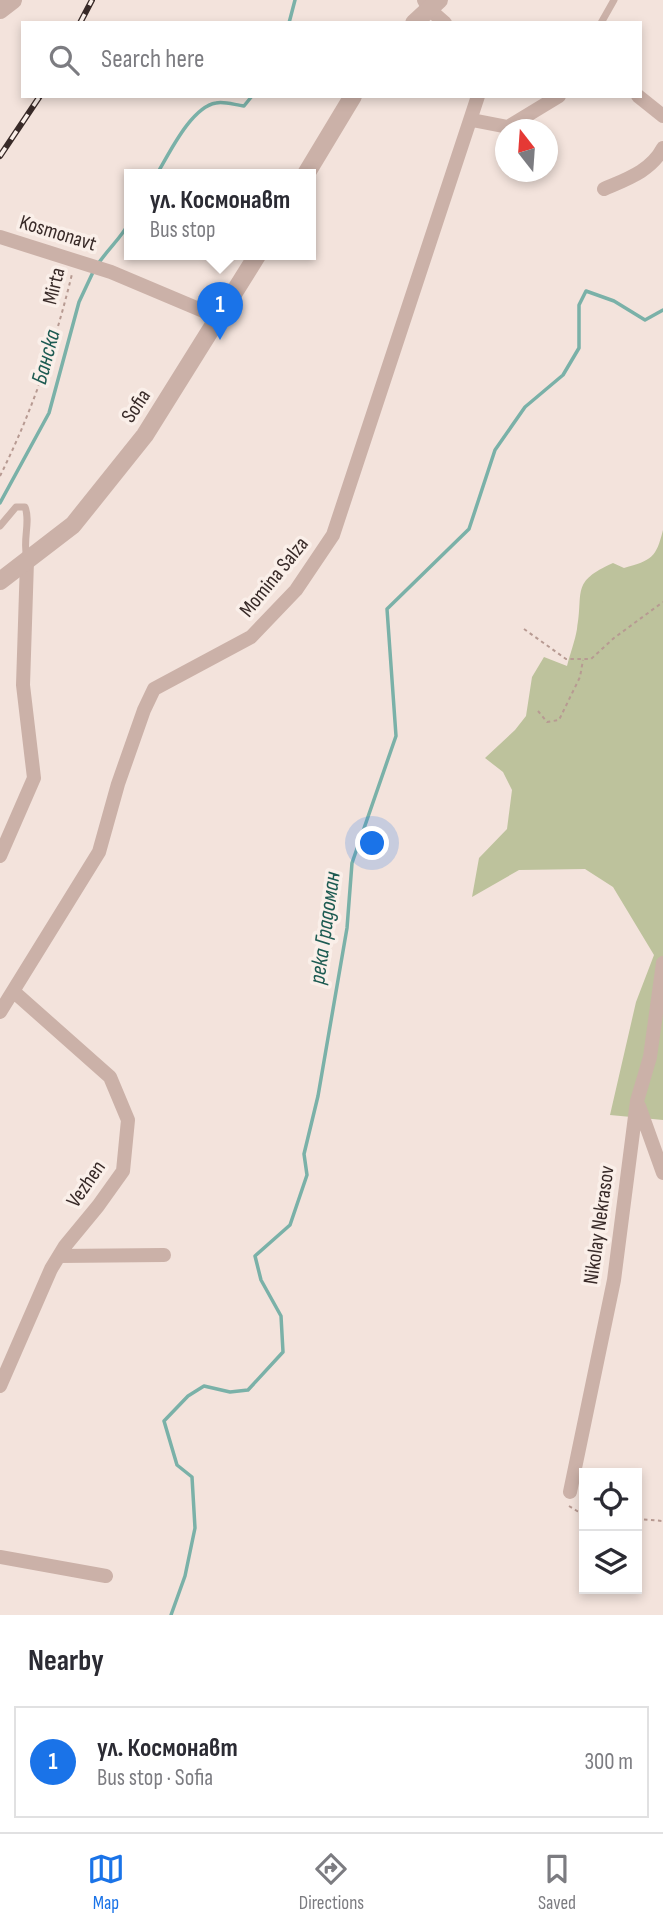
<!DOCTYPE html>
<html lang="en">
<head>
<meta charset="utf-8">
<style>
	body { margin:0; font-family:"Sofia Sans Condensed",sans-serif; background:#f2f2f3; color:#2b2b33 }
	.controls { position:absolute; right:21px; bottom:21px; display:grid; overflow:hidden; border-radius:0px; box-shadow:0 4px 10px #0003 }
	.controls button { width:63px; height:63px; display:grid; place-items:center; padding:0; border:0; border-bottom:2px solid #e1e1e2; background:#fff; color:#2b2b33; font:35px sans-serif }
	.compass { position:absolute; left:495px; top:119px; width:63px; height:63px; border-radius:50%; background:#fff; box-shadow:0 4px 10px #0003; rotate:343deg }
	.you { position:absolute; left:373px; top:844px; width:24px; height:24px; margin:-18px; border:5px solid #fff; border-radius:50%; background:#1a73e8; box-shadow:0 0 0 10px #1a73e833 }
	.badge { display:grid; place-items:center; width:46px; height:46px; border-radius:50%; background:#1a73e8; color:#fff; font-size:23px; font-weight:700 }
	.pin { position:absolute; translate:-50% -58px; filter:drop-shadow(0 2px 4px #0008) }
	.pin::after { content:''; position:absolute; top:37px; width:24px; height:21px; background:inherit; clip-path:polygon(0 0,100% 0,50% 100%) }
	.popup { position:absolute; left:124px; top:169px; width:192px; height:91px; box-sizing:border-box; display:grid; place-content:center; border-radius:0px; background:#fff; filter:drop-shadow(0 2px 5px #0005); font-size:23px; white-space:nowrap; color:#7c7c81 }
	.popup b { font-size:26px; color:#2b2b33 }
	.popup::after { content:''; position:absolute; left:50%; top:100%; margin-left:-14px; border:14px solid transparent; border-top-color:#fff }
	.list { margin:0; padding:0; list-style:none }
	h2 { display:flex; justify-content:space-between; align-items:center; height:91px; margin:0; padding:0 28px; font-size:30px }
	h2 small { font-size:23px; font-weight:400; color:#7c7c81 }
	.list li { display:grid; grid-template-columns:46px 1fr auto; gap:21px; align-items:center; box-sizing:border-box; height:112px; margin:0 14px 14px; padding:0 14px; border:2px solid #e1e1e2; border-radius:0px }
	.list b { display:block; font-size:26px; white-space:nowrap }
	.list p { margin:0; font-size:23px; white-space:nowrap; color:#7c7c81 }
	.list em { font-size:23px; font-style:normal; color:#7c7c81 }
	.icon { flex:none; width:38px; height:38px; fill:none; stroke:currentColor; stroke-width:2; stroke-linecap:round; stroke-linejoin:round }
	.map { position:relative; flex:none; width:663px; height:1615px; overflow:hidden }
	.search { position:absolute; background:#fff; box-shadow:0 4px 10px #0003; left:21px; right:21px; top:21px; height:77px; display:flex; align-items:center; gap:18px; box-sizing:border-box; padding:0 24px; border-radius:0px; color:#7c7c81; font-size:26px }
	.sheet { height:217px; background:#fff }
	nav { display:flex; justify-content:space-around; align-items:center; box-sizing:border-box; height:98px; border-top:2px solid #e1e1e2; background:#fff; font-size:19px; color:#7c7c81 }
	nav a { display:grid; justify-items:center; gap:4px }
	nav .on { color:#1a73e8 }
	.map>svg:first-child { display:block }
	.green { fill:#bdc29c }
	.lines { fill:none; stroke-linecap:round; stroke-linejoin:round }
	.stream { stroke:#7ab1a8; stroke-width:3.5 }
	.path { stroke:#b79a92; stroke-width:2; stroke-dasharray:3.5 3.5; stroke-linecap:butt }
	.service { stroke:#cbb1a8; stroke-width:7 }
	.minor { stroke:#cbb1a8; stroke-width:14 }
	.tertiary { stroke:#cbb1a8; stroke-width:18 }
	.rail-casing { stroke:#382a28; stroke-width:6 }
	.rail { stroke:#faefe9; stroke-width:3.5; stroke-dasharray:10; stroke-linecap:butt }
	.labels { text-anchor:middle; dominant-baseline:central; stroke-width:7; stroke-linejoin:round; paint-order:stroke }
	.street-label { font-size:21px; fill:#382a28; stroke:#faefe9 }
	.water-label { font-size:23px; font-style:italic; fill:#1d5b52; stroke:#faefe9 }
</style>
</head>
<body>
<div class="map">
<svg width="663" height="1615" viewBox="0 0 663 1615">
	<rect width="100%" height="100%" fill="#f3e3dc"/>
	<path class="green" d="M663,530V1120L610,1115L636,1002L654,955L613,887L585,869L519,870L472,897L479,858L507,829L512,790L503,772L485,758L515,730L526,716L532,677L544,657L567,666C570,654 575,641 577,629C584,592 570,582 613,563L624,568C652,560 656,558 663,530Z"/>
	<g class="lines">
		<path class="stream" d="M289,23L295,0
			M157,174C169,154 191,107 216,103C224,101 235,105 244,106L252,96
			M98,264C108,249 121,238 129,223
			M0,503L49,413L79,302L94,270
			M171,1615L185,1576L195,1528L192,1477L177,1465L164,1421L188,1396L204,1386L230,1392L248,1390L283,1352L281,1316L261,1280L255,1256L290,1225L307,1175L304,1154L318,1096L347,928L352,863L396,736L387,609L469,529L495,450L525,407L563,375L579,348V305L586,291L614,301L645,320L663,310"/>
		<path class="path" d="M0,476C32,412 55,344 72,274
			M524,629L566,659H591L614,638L663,602
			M538,711L547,722L559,720L580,677L583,660
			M569,1506L577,1511L584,1512
			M637,1519L663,1521"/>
		<path class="service" d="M601,23L614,0
			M0,526L16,507H25C31,522 22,540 27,559"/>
		<path class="minor" d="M424,0L429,9L445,23
			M638,96L663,116
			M472,120L508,127L559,96
			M604,189C627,179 651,171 663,148
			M0,237L111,272L220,318
			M0,856L34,778L23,685L27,561
			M0,1012L99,852L118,784L144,710L154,689L251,637L296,590L333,535L478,96
			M639,1106L663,1173
			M59,1256L164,1255
			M0,1386L51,1269L65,1246L98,1206L123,1171L128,1120L110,1077L13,991
			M570,1492L614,1280L637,1101L650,1057L663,963
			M0,1557L106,1576"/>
		<path class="tertiary" d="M0,10L13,0
			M414,23L439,0
			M306,174L353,96
			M0,581L73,525L145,435L258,254"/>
		<g class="rail-casing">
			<path id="rail" d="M80,23L92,0
				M0,156L40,96"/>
		</g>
		<use href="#rail" class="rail"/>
	</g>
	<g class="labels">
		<g class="street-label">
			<text transform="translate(58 233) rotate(17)">Kosmonavt</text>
			<text transform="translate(54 286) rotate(-76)">Mirta</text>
			<text transform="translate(136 406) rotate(-56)">Sofia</text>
			<text transform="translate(274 577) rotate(-51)">Momina Salza</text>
			<text transform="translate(86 1184) rotate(-55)">Vezhen</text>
			<text transform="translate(599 1225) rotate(-82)">Nikolay Nekrasov</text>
		</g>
		<g class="water-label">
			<text transform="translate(46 357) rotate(-75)">Банска</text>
			<text transform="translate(325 928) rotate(-82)">река Градоман</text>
		</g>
	</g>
</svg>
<div class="controls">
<button><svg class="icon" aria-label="locate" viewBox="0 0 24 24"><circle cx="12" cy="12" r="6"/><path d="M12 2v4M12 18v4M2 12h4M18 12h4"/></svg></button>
<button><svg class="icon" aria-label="layers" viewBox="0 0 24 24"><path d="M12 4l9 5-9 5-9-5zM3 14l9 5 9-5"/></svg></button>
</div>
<svg class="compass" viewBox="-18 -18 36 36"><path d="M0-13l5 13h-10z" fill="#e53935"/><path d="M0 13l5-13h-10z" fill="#7c7c81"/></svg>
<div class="you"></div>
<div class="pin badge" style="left:220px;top:340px">1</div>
<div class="popup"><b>ул. Космонавт</b>Bus stop</div>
<div class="search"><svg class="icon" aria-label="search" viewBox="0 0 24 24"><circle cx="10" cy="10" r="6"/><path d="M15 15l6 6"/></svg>Search here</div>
</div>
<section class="sheet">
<h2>Nearby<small></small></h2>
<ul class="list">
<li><span class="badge">1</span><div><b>ул. Космонавт</b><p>Bus stop · Sofia</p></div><em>300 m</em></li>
</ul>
</section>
<nav>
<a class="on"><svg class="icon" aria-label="map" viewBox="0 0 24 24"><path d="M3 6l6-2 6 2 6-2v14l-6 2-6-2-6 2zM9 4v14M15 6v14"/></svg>Map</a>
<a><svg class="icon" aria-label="directions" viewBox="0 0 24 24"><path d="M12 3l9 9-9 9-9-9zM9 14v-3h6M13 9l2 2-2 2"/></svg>Directions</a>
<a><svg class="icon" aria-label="saved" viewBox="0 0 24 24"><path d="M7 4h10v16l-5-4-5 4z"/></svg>Saved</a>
</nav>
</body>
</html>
